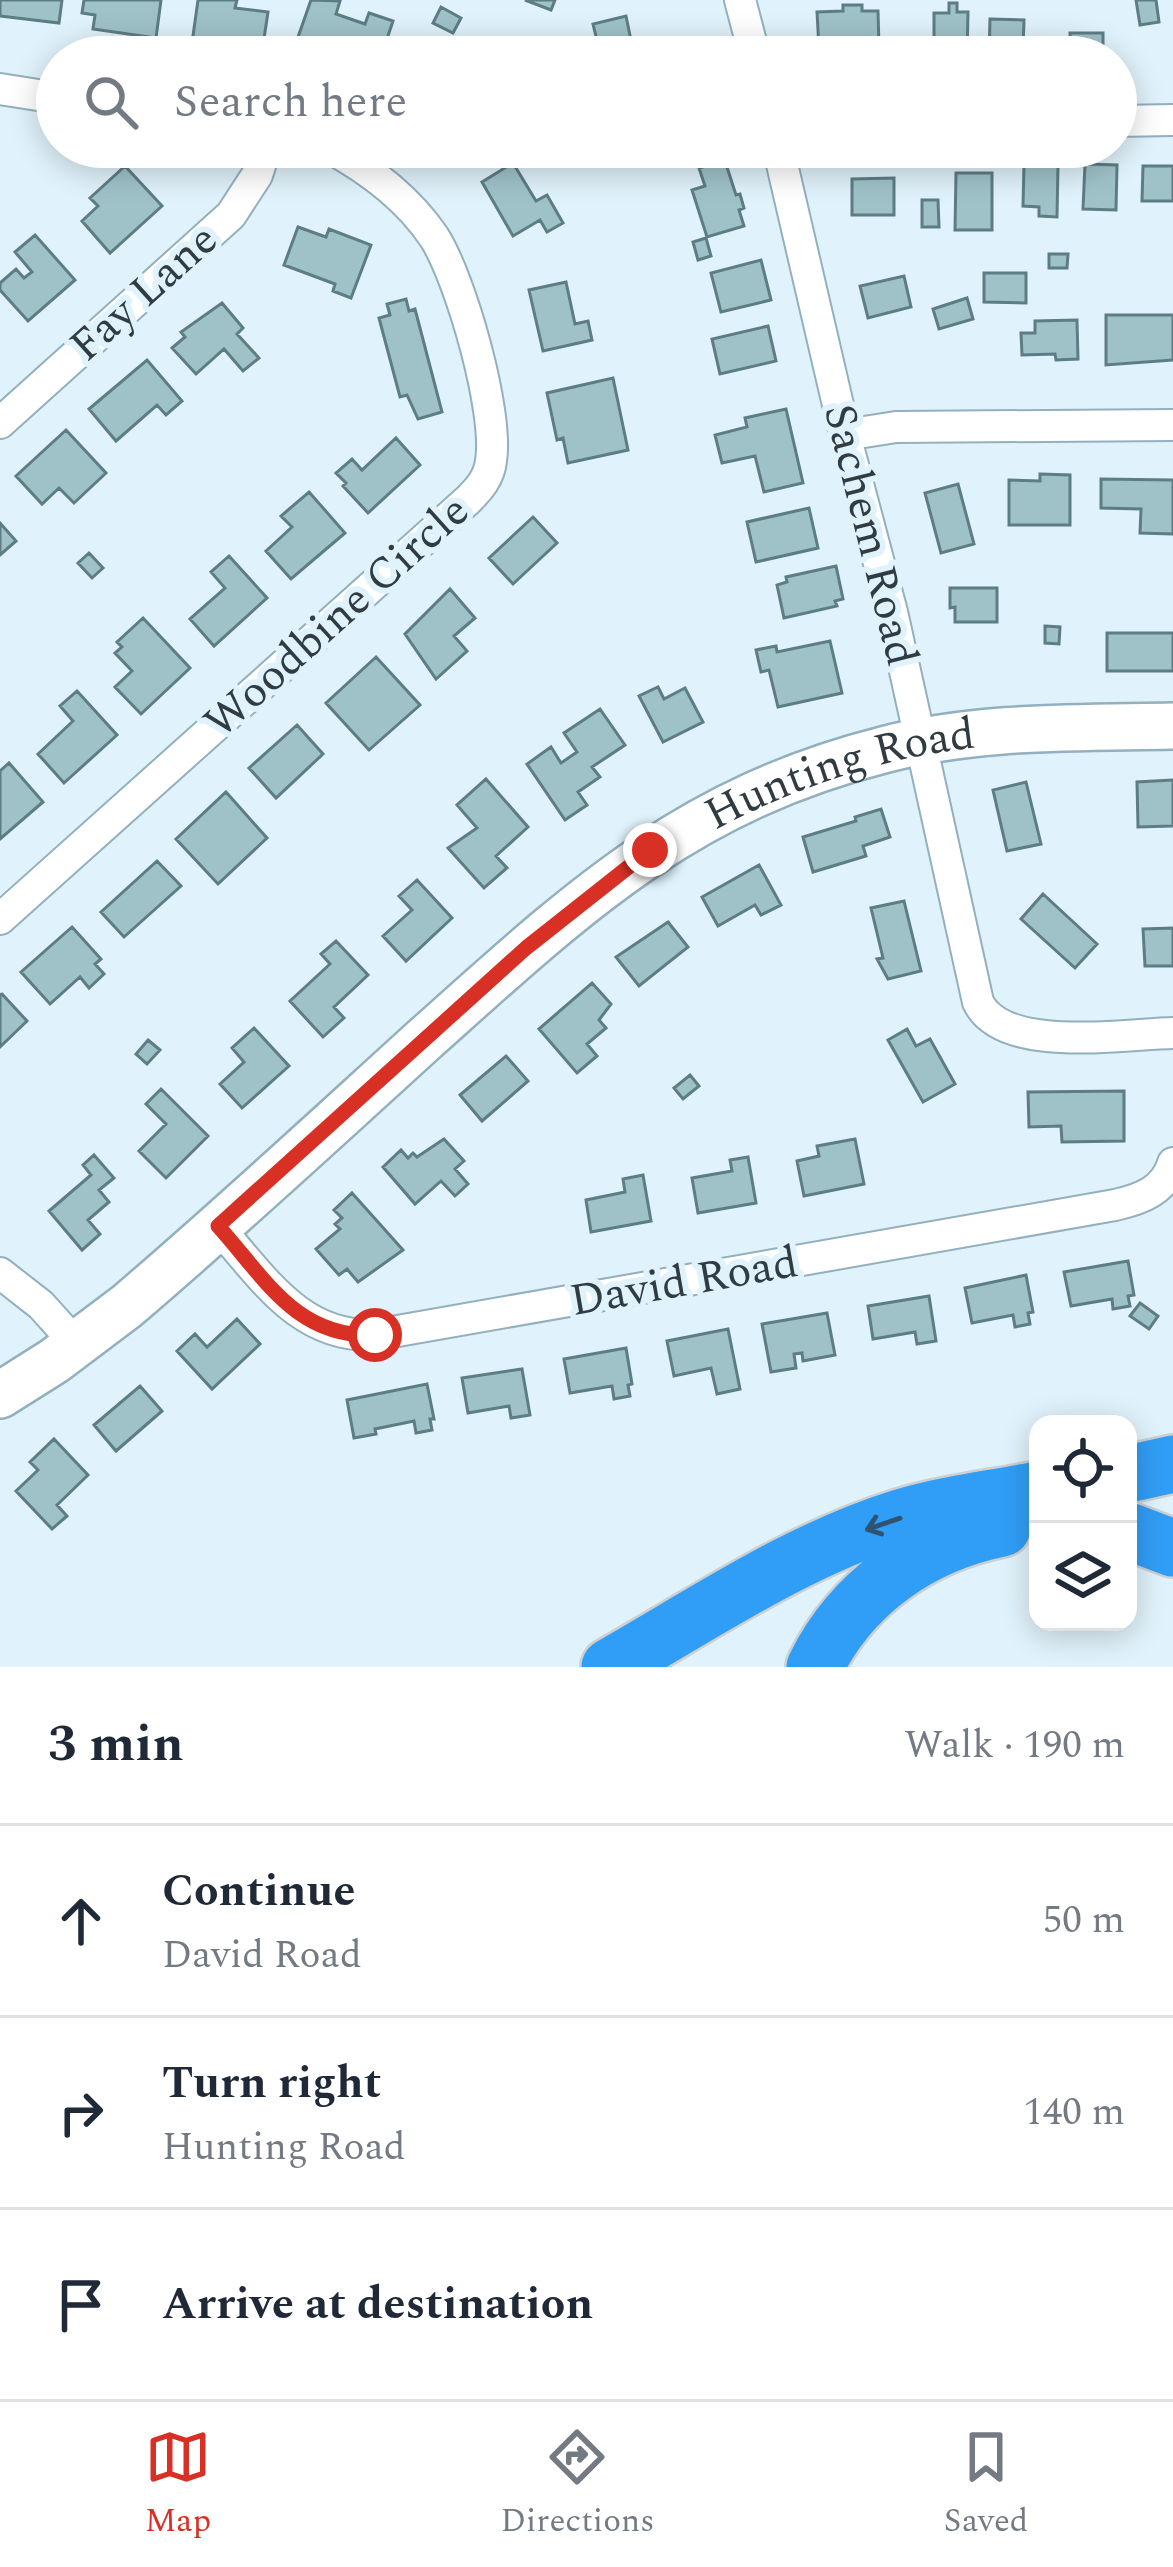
<!DOCTYPE html>
<html lang="en">
<head>
<meta charset="utf-8">
<style>
	body { margin:0; font-family:Spectral,serif; background:#f6f6f7; color:#1f2937 }
	.controls { position:absolute; right:36px; bottom:36px; display:grid; overflow:hidden; border-radius:24px; box-shadow:0 6px 30px #0003 }
	.controls button { width:108px; height:108px; display:grid; place-items:center; padding:0; border:0; border-bottom:3px solid #e0e1e3; background:#fff; color:#1f2937; font:60px sans-serif }
	.stop { position:absolute; width:36px; height:36px; margin:-27px; border:9px solid #d93025; border-radius:50%; background:#fff }
	.stop.end { background:#d93025; border-color:#fff; box-shadow:0 3px 12px #0008 }
	.list { margin:0; padding:0; list-style:none }
	h2 { display:flex; justify-content:space-between; align-items:center; height:156px; margin:0; padding:0 48px; font-size:51px }
	h2 small { font-size:39px; font-weight:400; color:#747a83 }
	.list li { display:grid; grid-template-columns:78px 1fr auto; gap:36px; align-items:center; box-sizing:border-box; height:192px; padding:0 48px; border-top:3px solid #e0e1e3 }
	.list b { display:block; font-size:45px; white-space:nowrap }
	.list p { margin:0; font-size:39px; white-space:nowrap; color:#747a83 }
	.list em { font-size:39px; font-style:normal; color:#747a83 }
	.icon { flex:none; width:66px; height:66px; fill:none; stroke:currentColor; stroke-width:2; stroke-linecap:round; stroke-linejoin:round }
	.map { position:relative; flex:none; width:1173px; height:1667px; overflow:hidden }
	.search { position:absolute; background:#fff; box-shadow:0 6px 30px #0003; left:36px; right:36px; top:36px; height:132px; display:flex; align-items:center; gap:30px; box-sizing:border-box; padding:0 42px; border-radius:66px; color:#747a83; font-size:45px }
	.sheet { height:732px; background:#fff }
	nav { display:flex; justify-content:space-around; align-items:center; box-sizing:border-box; height:168px; border-top:3px solid #e0e1e3; background:#fff; font-size:33px; color:#747a83 }
	nav a { display:grid; justify-items:center; gap:6px }
	nav .on { color:#d93025 }
	.map>svg:first-child { display:block }
	.building { fill:#9fc2c9; stroke:#5d7d84; stroke-width:3 }
	.lines { fill:none; stroke-linecap:round; stroke-linejoin:round }
	.street-casing { stroke:#93b0be; stroke-width:34 }
	.secondary-casing { stroke:#93b0be; stroke-width:50 }
	.highway-casing { stroke:#cdd0d2; stroke-width:62 }
	.street { stroke:#fff; stroke-width:30 }
	.secondary { stroke:#fff; stroke-width:45 }
	.highway { stroke:#309ef6; stroke-width:57 }
	.oneway { stroke:#30546f }
	.route { stroke:#d93025; stroke-width:15 }
	.labels { text-anchor:middle; dominant-baseline:central; stroke-width:12; stroke-linejoin:round; paint-order:stroke }
	.street-label { font-size:45px; fill:#303c42; stroke:#e0f2fb }
</style>
</head>
<body>
<div class="map">
<svg width="1173" height="1667" viewBox="0 0 1173 1667">
	<rect width="100%" height="100%" fill="#e0f2fb"/>
	<path class="building" d="M0,0H62L59,23L0,16Z
		M84,0H161L156,38L93,29L95,15L82,13Z
		M198,0H237L235,8L268,12L262,52L192,43Z
		M311,0L340,1L336,14L365,24L369,13L393,21L381,57H291Z
		M525,0H555L551,10Z
		M1136,0H1156L1159,22L1140,25Z
		M949,3H957V12H968L967,57H934V13H949Z
		M843,5H862V11H878L879,47L819,49L817,12L843,11Z
		M441,7L461,18L453,33L433,23Z
		M626,16L634,55L601,57L593,24Z
		M990,19L1024,20L1023,49H1016V57H989Z
		M1070,33H1103V49H1096V57H1071Z
		M725,161L736,195L740,194L744,208L739,210L744,226L707,237L692,190L705,186L699,168Z
		M513,163L536,201L547,195L563,223L547,232L540,220L513,236L482,182Z
		M1024,164L1058,165L1057,217L1039,216V207L1023,206Z
		M1085,164L1117,165L1116,210L1083,209Z
		M125,166L162,206L110,253L82,221L98,206L90,198Z
		M1143,166H1173V201H1142Z
		M956,173H992V230H955Z
		M894,178V215H852V179Z
		M922,200H938L939,227H922Z
		M298,227L326,237L329,229L371,245L351,298L333,291L335,284L284,265Z
		M35,235L75,280L28,321L0,290V283L16,269L24,278L32,272L15,252Z
		M706,238L711,256L698,260L693,242Z
		M1049,254H1068L1067,268H1049Z
		M761,260L771,300L721,312L711,273Z
		M984,273H1026V303L984,302Z
		M904,276L911,307L868,318L860,286Z
		M566,282L575,324L588,321L592,340L543,351L529,290Z
		M967,298L973,319L939,329L933,309Z
		M406,299L409,311L415,309L442,412L418,419L407,395L400,397L379,318L390,315L387,304Z
		M222,303L243,328L237,334L259,358L243,371L224,349L196,374L172,348L185,337L181,332Z
		M1106,315H1173V360L1106,365Z
		M1077,320L1078,359L1056,360L1055,354L1022,355L1021,333H1035V321Z
		M768,326L776,361L720,374L712,339Z
		M147,360L182,401L166,415L157,405L116,441L89,409Z
		M613,378L628,450L568,463L563,438L557,440L547,393Z
		M786,409L803,483L764,492L755,456L722,463L715,435L747,427L745,418Z
		M66,430L106,473L74,503L59,488L42,504L16,476Z
		M396,438L420,465L368,513L343,486L346,483L336,473L352,459L362,470Z
		M1040,474L1070,475V525H1009V480L1040,481Z
		M1101,479L1173,480V534L1140,533L1141,509L1101,508Z
		M958,484L974,544L941,553L925,493Z
		M309,492L345,533L291,579L266,551L292,527L281,516Z
		M809,508L818,548L756,562L747,522Z
		M533,517L557,543L513,584L489,558Z
		M0,523L16,541L0,555Z
		M89,553L103,568L92,578L78,563Z
		M229,556L267,598L214,646L190,619L225,588L211,572Z
		M836,566L843,599L835,601L837,606L784,618L777,585L787,582L786,577Z
		M950,588H997V622H955V607L950,608Z
		M450,589L475,618L454,636L467,651L436,679L405,634Z
		M143,618L190,668L141,714L115,687L132,671L115,653L122,647L117,642Z
		M1045,626L1060,627L1059,644L1045,643Z
		M1107,633H1173V671H1107Z
		M830,641L842,693L778,707L769,670L761,672L756,650L776,646L777,652Z
		M376,657L420,705L369,750L326,703Z
		M658,687L664,699L685,688L703,722L663,742L639,696Z
		M77,691L117,735L64,783L38,754L73,721L60,706Z
		M600,709L625,745L592,767L600,777L578,792L587,805L565,820L527,764L551,747L561,763L577,752L564,733Z
		M297,725L323,754L276,798L249,768Z
		M9,763L43,802L0,839V771Z
		M486,779L528,827L496,856L507,868L484,888L448,848L477,828L457,805Z
		M1173,780V826L1138,827L1137,782Z
		M1026,782L1041,844L1007,851L993,790Z
		M226,792L267,838L218,884L176,839Z
		M881,809L890,837L863,846L866,856L813,872L803,837L856,821L855,817Z
		M157,861L181,886L124,937L101,912Z
		M759,865L781,905L761,915L755,905L718,926L702,897Z
		M417,880L452,918L406,961L383,936L412,910L399,896Z
		M1043,894L1097,944L1075,968L1021,919Z
		M904,901L921,971L888,979L877,959L883,958L871,908Z
		M668,922L688,947L639,986L616,957Z
		M72,927L101,959L95,964L104,974L89,988L80,977L50,1004L21,972Z
		M1173,928V966H1145L1143,929Z
		M336,941L368,975L334,1007L344,1018L323,1037L290,1001L330,964L321,954Z
		M592,983L611,1004L599,1020L606,1028L587,1044L597,1056L577,1073L539,1029Z
		M2,994L27,1021L0,1047V995Z
		M254,1028L289,1066L242,1108L220,1084L244,1062L232,1048Z
		M907,1029L916,1046L930,1039L955,1084L923,1102L888,1040Z
		M148,1040L160,1050L147,1064L136,1054Z
		M506,1056L528,1081L482,1121L460,1095Z
		M690,1075L699,1086L683,1099L674,1088Z
		M161,1089L208,1136L166,1178L139,1151L166,1124L146,1104Z
		M1124,1091V1141L1062,1142L1061,1126L1029,1127L1028,1092Z
		M444,1139L464,1161L455,1169L468,1184L455,1196L441,1181L415,1204L383,1167L401,1150L408,1158L413,1153L417,1157Z
		M855,1139L864,1184L804,1196L797,1161L819,1156L817,1146Z
		M94,1155L114,1178L99,1190L109,1202L88,1220L100,1234L82,1250L49,1211L91,1175L83,1165Z
		M748,1157L756,1203L698,1213L692,1178L732,1171L730,1160Z
		M643,1175L651,1221L591,1232L586,1200L625,1192L623,1179Z
		M352,1193L403,1250L358,1282L347,1269L339,1275L316,1249L340,1229L335,1224L342,1218L334,1210Z
		M1128,1261L1134,1295L1128,1296L1130,1306L1113,1309L1112,1299L1071,1306L1064,1272Z
		M1026,1275L1033,1312L1028,1313L1030,1324L1015,1327L1013,1315L972,1323L965,1288Z
		M929,1296L936,1341L917,1344L915,1332L873,1339L868,1306Z
		M1140,1303L1158,1316L1149,1329L1130,1316Z
		M827,1313L835,1355L803,1361L802,1353L794,1354L796,1368L771,1372L762,1324Z
		M237,1319L260,1344L212,1389L177,1351L195,1334L207,1347Z
		M728,1329L740,1389L717,1394L711,1368L674,1376L667,1341Z
		M626,1348L632,1384L628,1385L630,1396L614,1399L612,1386L570,1393L564,1359Z
		M522,1369L530,1415L511,1418L509,1406L468,1413L462,1378Z
		M427,1384L434,1419H430L432,1430L416,1433L414,1421L375,1429L376,1434L354,1438L347,1400Z
		M140,1386L162,1411L116,1451L94,1425Z
		M54,1439L88,1475L57,1505L67,1516L52,1529L16,1491L38,1470L30,1462Z"/>
	<g class="lines">
		<g class="street-casing">
			<path id="street" d="M740,0L755,57
				M0,89L57,98
				M1116,121L1173,120
				M778,147L845,435L892,612L978,1002C1003,1054 1122,1034 1173,1033
				M0,423L231,215L257,175L266,147
				M845,435L896,427L1173,425
				M0,919L468,500C479,489 489,478 491,461C499,413 461,279 434,237C407,197 369,169 328,147
				M217,1226C263,1277 299,1338 375,1335L1115,1205C1142,1199 1165,1190 1173,1163
				M0,1273L41,1305L77,1345"/>
		</g>
		<g class="secondary-casing">
			<g id="secondary">
				<path id="s1" d="M0,1395L54,1361L127,1306C229,1219 327,1128 426,1038C575,905 683,801 883,750C978,725 1076,728 1173,726"/>
			</g>
		</g>
		<g class="highway-casing">
			<path id="highway" d="M1128,1474L1173,1464
				M1128,1531L1173,1548
				M610,1667C703,1614 797,1550 900,1518C945,1504 992,1499 1038,1490
				M815,1667C852,1592 921,1544 1002,1528"/>
		</g>
		<use href="#street" class="street"/>
		<use href="#secondary" class="secondary"/>
		<use href="#highway" class="highway"/>
	</g>
	<defs><path id="oneway-shaft" d="M-6 0H5M1.5-3L5.5 0L1.5 3" fill="none" stroke-width="1.6" stroke-linecap="round" stroke-linejoin="round" transform="scale(3)"/></defs>
	<use class="oneway" href="#oneway-shaft" transform="translate(883 1524) rotate(161)"/>
	<g class="lines">
		<path class="route" d="M375,1335C296,1338 265,1278 218,1226L526,948L650,850"/>
	</g>
	<g class="labels">
		<g class="street-label">
			<text transform="translate(144 293) rotate(-42)">Fay Lane</text>
			<text transform="translate(870 535) rotate(76)">Sachem Road</text>
			<text transform="translate(337 617) rotate(-42)">Woodbine Circle</text>
			<text stroke="none"><textPath href="#s1" startOffset="1056">Hunting Road</textPath></text>
			<text transform="translate(684 1282) rotate(-10)">David Road</text>
		</g>
	</g>
</svg>
<div class="controls">
<button><svg class="icon" aria-label="locate" viewBox="0 0 24 24"><circle cx="12" cy="12" r="6"/><path d="M12 2v4M12 18v4M2 12h4M18 12h4"/></svg></button>
<button><svg class="icon" aria-label="layers" viewBox="0 0 24 24"><path d="M12 4l9 5-9 5-9-5zM3 14l9 5 9-5"/></svg></button>
</div>
<div class="stop" style="left:375px;top:1335px"></div>
<div class="stop end" style="left:650px;top:850px"></div>
<div class="search"><svg class="icon" aria-label="search" viewBox="0 0 24 24"><circle cx="10" cy="10" r="6"/><path d="M15 15l6 6"/></svg>Search here</div>
</div>
<section class="sheet">
<h2>3 min<small>Walk · 190 m</small></h2>
<ul class="list">
<li><svg class="icon" aria-label="ahead" viewBox="0 0 24 24"><path d="M12 20V5M6 11l6-6 6 6"/></svg><div><b>Continue</b><p>David Road</p></div><em>50 m</em></li>
<li><svg class="icon" aria-label="right" viewBox="0 0 24 24"><path d="M7 20v-9h11M14 6l5 5-5 5"/></svg><div><b>Turn right</b><p>Hunting Road</p></div><em>140 m</em></li>
<li><svg class="icon" aria-label="arrive" viewBox="0 0 24 24"><path d="M6 21V4h12l-3 4 3 4H6"/></svg><div><b>Arrive at destination</b></div></li>
</ul>
</section>
<nav>
<a class="on"><svg class="icon" aria-label="map" viewBox="0 0 24 24"><path d="M3 6l6-2 6 2 6-2v14l-6 2-6-2-6 2zM9 4v14M15 6v14"/></svg>Map</a>
<a><svg class="icon" aria-label="directions" viewBox="0 0 24 24"><path d="M12 3l9 9-9 9-9-9zM9 14v-3h6M13 9l2 2-2 2"/></svg>Directions</a>
<a><svg class="icon" aria-label="saved" viewBox="0 0 24 24"><path d="M7 4h10v16l-5-4-5 4z"/></svg>Saved</a>
</nav>
</body>
</html>
